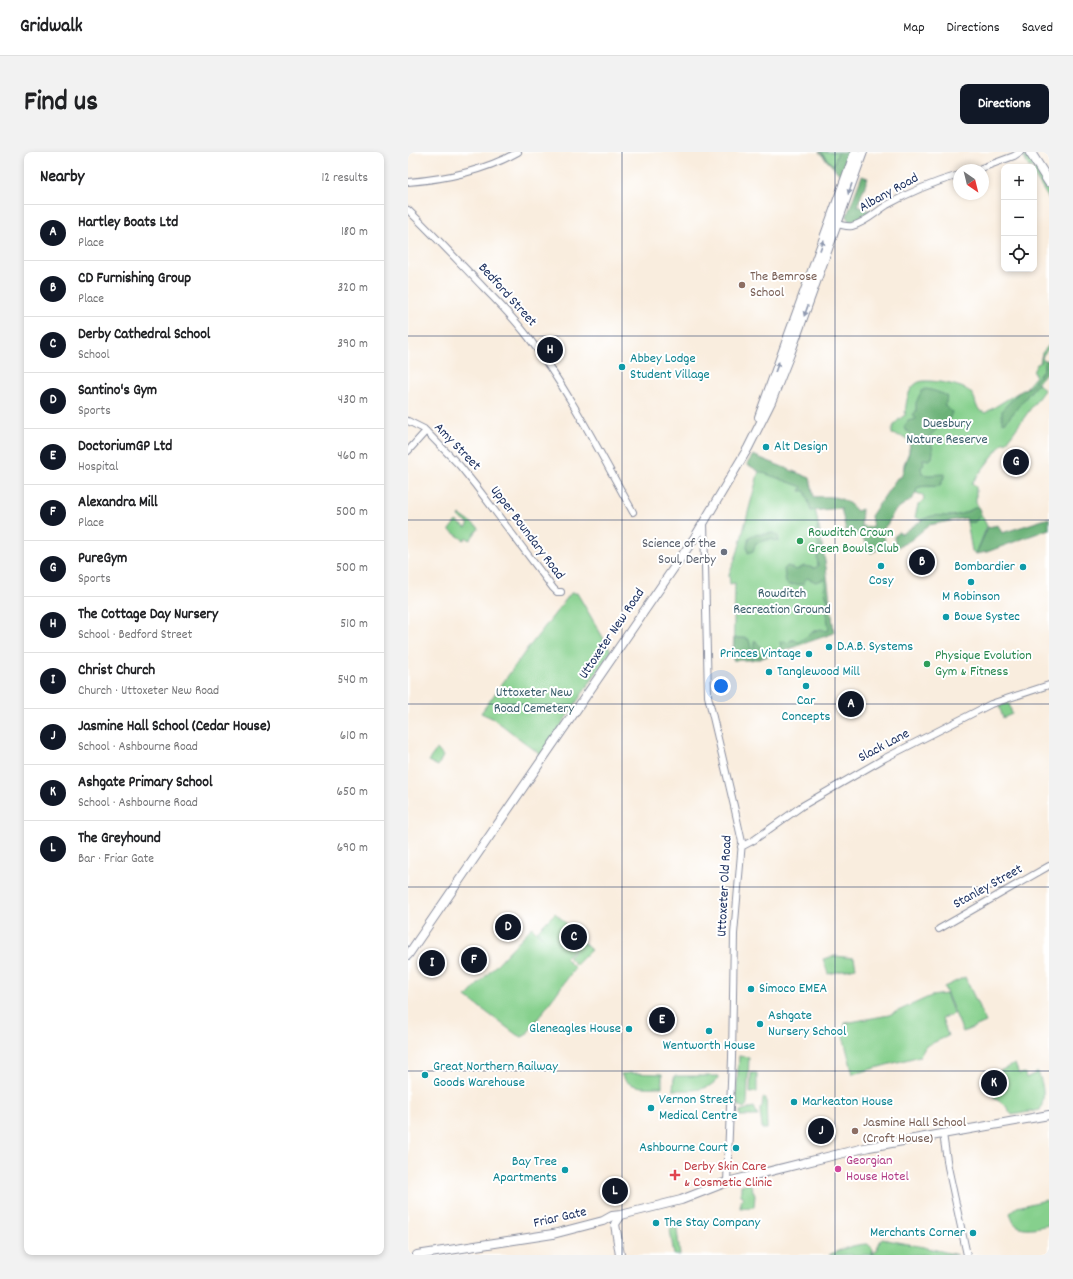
<!DOCTYPE html>
<html lang="en">
<head>
<meta charset="utf-8">
<style>
	body { margin:0; font-family:Dekko,sans-serif; background:#f2f2f2; color:#202124 }
	.controls { position:absolute; right:12px; top:12px; display:grid; overflow:hidden; border-radius:8px; box-shadow:0 2px 6px #0003 }
	.controls button { width:36px; height:36px; display:grid; place-items:center; padding:0; border:0; border-bottom:1px solid #e0e0e0; background:#fff; color:#202124; font:20px sans-serif }
	.compass { position:absolute; left:545px; top:12px; width:36px; height:36px; border-radius:50%; background:#fff; box-shadow:0 2px 6px #0003; rotate:145deg }
	.you { position:absolute; left:313px; top:534px; width:14px; height:14px; margin:-10px; border:3px solid #fff; border-radius:50%; background:#1a73e8; box-shadow:0 0 0 6px #1a73e833 }
	.badge { display:grid; place-items:center; width:26px; height:26px; border-radius:50%; background:#111827; color:#fff; font-size:13px; font-weight:700 }
	.pin { position:absolute; translate:-50% -50%; border:2px solid #fff; box-shadow:0 1px 4px #0006 }
	.list { margin:0; padding:0; list-style:none }
	h2 { display:flex; justify-content:space-between; align-items:center; height:52px; margin:0; padding:0 16px; font-size:17px }
	h2 small { font-size:13px; font-weight:400; color:#757577 }
	.list li { display:grid; grid-template-columns:26px 1fr auto; gap:12px; align-items:center; box-sizing:border-box; height:56px; padding:0 16px; border-top:1px solid #e0e0e0 }
	.list b { display:block; font-size:15px; white-space:nowrap }
	.list p { margin:0; font-size:13px; white-space:nowrap; color:#757577 }
	.list em { font-size:13px; font-style:normal; color:#757577 }
	.icon { flex:none; width:22px; height:22px; fill:none; stroke:currentColor; stroke-width:2; stroke-linecap:round; stroke-linejoin:round }
	.map { position:relative; flex:none; width:641px; height:1103px; overflow:hidden; border-radius:8px }
	header { display:flex; align-items:center; gap:24px; box-sizing:border-box; height:56px; padding:0 20px; background:#fff; border-bottom:1px solid #e0e0e0 }
	header strong { font-size:19px }
	nav { display:flex; gap:22px; margin-inline-start:auto; font-size:14px }
	.intro { display:flex; align-items:center; justify-content:space-between; box-sizing:border-box; height:96px; padding:0 24px }
	h1 { margin:0; font-size:28px }
	.button { padding:10px 18px; border-radius:8px; background:#111827; color:#fff; font-size:14px; font-weight:700 }
	main { display:flex; gap:24px; padding:0 24px }
	aside { flex:1; background:#fff; border-radius:8px; box-shadow:0 2px 6px #0003 }
	.map>svg:first-child { display:block }
	.green { fill:#86d08d; stroke:#508076 }
	.forest { fill:#6cb278; stroke:#44706b }
	.lines { fill:none; stroke-linecap:round; stroke-linejoin:round }
	.minor-casing { stroke:#8a8e9e; stroke-width:8 }
	.major-casing { stroke:#8a8e9e; stroke-width:10 }
	.highway-casing { stroke:#8a8e9e; stroke-width:11 }
	.minor { stroke:#fff; stroke-width:6 }
	.major { stroke:#fff; stroke-width:8 }
	.highway { stroke:#fff; stroke-width:9 }
	.oneway { fill:#8d97ae }
	.grid { fill:none; stroke:#1b2f5e; stroke-width:1; stroke-opacity:0.55 }
	.education-dot { fill:#8d6e63; stroke:#fff; stroke-width:1.5 }
	.culture-dot { fill:#0f9aa8; stroke:#fff; stroke-width:1.5 }
	.leisure-dot { fill:#2e9e5b; stroke:#fff; stroke-width:1.5 }
	.worship-dot { fill:#6b7280; stroke:#fff; stroke-width:1.5 }
	.hotel-dot { fill:#d1479c; stroke:#fff; stroke-width:1.5 }
	.health-dot { fill:#e0444e; stroke:#fff; stroke-width:1.5 }
	.labels { text-anchor:middle; dominant-baseline:central; stroke-width:4; stroke-linejoin:round; paint-order:stroke }
	.street-label { font-size:14px; fill:#1b2f5e; stroke:#fff }
	.education-label { font-size:14px; fill:#785e54; stroke:#fff; text-anchor:start }
	.culture-label { font-size:14px; fill:#0d838f; stroke:#fff; text-anchor:start }
	.park-label { font-size:14px; fill:#3b5f6c; stroke:#fff }
	.leisure-label { font-size:14px; fill:#27864d; stroke:#fff; text-anchor:start }
	.worship-label { font-size:14px; fill:#5b616d; stroke:#fff; text-anchor:end }
	.hotel-label { font-size:14px; fill:#b23c85; stroke:#fff; text-anchor:start }
	.health-label { font-size:14px; fill:#be3a42; stroke:#fff; text-anchor:start }
</style>
</head>
<body>
<header>
<strong>Gridwalk</strong>
<nav><a>Map</a><a>Directions</a><a>Saved</a></nav>
</header>
<div class="intro"><h1>Find us</h1><a class="button">Directions</a></div>
<main>
<aside>
<h2>Nearby<small>12 results</small></h2>
<ul class="list">
<li><span class="badge">A</span><div><b>Hartley Boats Ltd</b><p>Place</p></div><em>180 m</em></li>
<li><span class="badge">B</span><div><b>CD Furnishing Group</b><p>Place</p></div><em>320 m</em></li>
<li><span class="badge">C</span><div><b>Derby Cathedral School</b><p>School</p></div><em>390 m</em></li>
<li><span class="badge">D</span><div><b>Santino's Gym</b><p>Sports</p></div><em>430 m</em></li>
<li><span class="badge">E</span><div><b>DoctoriumGP Ltd</b><p>Hospital</p></div><em>460 m</em></li>
<li><span class="badge">F</span><div><b>Alexandra Mill</b><p>Place</p></div><em>500 m</em></li>
<li><span class="badge">G</span><div><b>PureGym</b><p>Sports</p></div><em>500 m</em></li>
<li><span class="badge">H</span><div><b>The Cottage Day Nursery</b><p>School · Bedford Street</p></div><em>510 m</em></li>
<li><span class="badge">I</span><div><b>Christ Church</b><p>Church · Uttoxeter New Road</p></div><em>540 m</em></li>
<li><span class="badge">J</span><div><b>Jasmine Hall School (Cedar House)</b><p>School · Ashbourne Road</p></div><em>610 m</em></li>
<li><span class="badge">K</span><div><b>Ashgate Primary School</b><p>School · Ashbourne Road</p></div><em>650 m</em></li>
<li><span class="badge">L</span><div><b>The Greyhound</b><p>Bar · Friar Gate</p></div><em>690 m</em></li>
</ul>
</aside>
<div class="map">
<svg width="641" height="1103" viewBox="0 0 641 1103">
	<rect width="100%" height="100%" fill="#fff"/>
	<filter id="ink" filterUnits="userSpaceOnUse"><feTurbulence type="fractalNoise" baseFrequency=".025" numOctaves="2"/><feDisplacementMap in="SourceGraphic" scale="8" xChannelSelector="R" yChannelSelector="G"/><feConvolveMatrix kernelMatrix="1 2 1 2 8 2 1 2 1" color-interpolation-filters="sRGB"/></filter>
	<filter id="wash" filterUnits="userSpaceOnUse"><feTurbulence type="fractalNoise" baseFrequency=".012" numOctaves="4" result="noise"/><feDisplacementMap in="SourceGraphic" scale="16" xChannelSelector="R" yChannelSelector="G"/><feGaussianBlur stdDeviation="0.9" result="paint"/><feColorMatrix in="noise" values="0 0 0 0 0 0 0 0 0 0 0 0 0 0 0 0 0 1.4 0 .05"/><feComposite in="paint" operator="in"/></filter>
	<g filter="url(#wash)">
		<rect width="100%" height="100%" fill="#f9edde"/>
		<path class="green" d="M413,0H430L425,14Z
			M615,4L621,6L641,38V47L626,23V15H621Z
			M641,193V196L635,203L634,207L637,209L636,212V217L622,235L618,236L628,224C623,219 627,217 629,212L632,211L634,201Z
			M519,229C529,229 558,233 564,242C570,250 565,256 577,261L611,240L617,246L630,231L636,238L598,291L596,290L593,293L564,331L568,335V350L570,354C565,357 560,360 555,362C541,366 528,363 513,368L507,365L510,353L516,347L515,343L508,341V336C515,333 524,335 532,334L536,325L495,327L496,312L501,300L502,290L496,285L484,282C483,273 491,267 497,263C498,252 499,237 509,231C512,229 516,229 519,229Z
			M354,307L400,326C413,377 419,429 426,481L351,507L325,508L327,431L322,432L321,423L330,399Z
			M573,362L579,374L568,402L564,399L559,370H567Z
			M52,363L71,376L62,388L58,385L56,388L41,378L48,369L58,376L61,372L51,365Z
			M163,441H169L203,499L133,603L86,567L73,561L117,500Z
			M601,551L604,562L595,566L591,554Z
			M29,597L35,604L30,614L20,609Z
			M147,761L175,787L157,806L167,816L118,883L114,885L109,883L58,845L124,775L134,785L129,779Z
			M174,790L183,798L168,813L160,805Z
			M427,804L446,806L448,816L420,822L415,807Z
			M557,825L578,870L555,880L536,835Z
			M538,842L546,862L534,866L540,884L518,894L512,904L445,922L435,884L437,871L481,863L523,844Z
			M331,904L341,905L339,953L336,956L330,953L328,945Z
			M607,912L611,922L617,921L618,926L630,920C635,933 638,945 632,958L604,963L597,953L586,946V941L579,927L582,923Z
			M222,921L254,922V935C240,935 220,938 213,922Z
			M343,921H349V940L342,941Z
			M266,924H311C302,941 282,938 265,938Z
			M355,946H358L359,977H354C354,970 352,964 352,957L354,954Z
			M346,955L350,964H332V959Z
			M342,1031L347,1043L346,1055L332,1056L333,1047H335V1044L333,1043V1033Z
			M638,1048L641,1051V1073C631,1075 613,1080 606,1071C604,1068 603,1064 602,1061L609,1055Z
			M262,1069H268L272,1103H266L262,1078L264,1077Z
			M474,1087L511,1094L550,1103H421C433,1097 447,1092 460,1092L465,1097L464,1102C471,1096 470,1091 474,1087Z"/>
		<path class="forest" d="M411,0H413L425,14L430,0H444L435,26Z
			M454,24L460,26L449,54L459,58H465L446,69L441,70L439,65V63Z
			M641,208V217L598,270L594,271V259L595,257L610,241L618,236L622,235L636,217V212L637,209Z
			M518,237C524,238 534,241 539,244L538,251L536,253L544,260C542,265 541,270 537,274L533,272L529,273V277L522,284L525,299L524,306L521,308L515,307L516,313L513,315L514,322L520,323L537,322L532,334C525,335 515,333 509,336C508,349 495,351 487,359C482,364 482,371 476,376L477,381L473,383L477,387L474,392L469,393L471,397L463,401L453,383H447L445,378L438,379L433,356L403,359L397,339H392L394,335L350,319L339,312L345,303L402,326L406,345C425,344 436,344 449,359L454,357L453,374L465,375L463,364L489,326L493,325L501,300L502,290L507,285L497,278L496,275L500,269L508,267V266L505,263L508,259V251L511,244L514,239Z
			M570,354L573,362L567,370H559L558,366L521,373L503,388L488,396L486,385L490,380L494,382C504,376 512,367 524,364C530,363 537,364 543,364C554,363 561,359 570,354Z
			M641,366V377L579,400L568,402L580,375L590,373L594,381Z
			M409,375H411L418,415L426,481L351,507L348,505C347,500 344,493 347,488L356,500L361,497L367,499L373,496L372,490L376,489L380,491L383,488H387L389,490H391L406,479L413,477L418,479L421,478L418,456L420,449L416,437L417,435V427L408,430L399,426L397,428L396,432L380,433L378,431L376,417L378,415L380,414L388,418L396,414L407,416L410,414L409,406C415,396 405,385 409,375Z
			M366,381L370,384L371,390L363,387L348,391L345,399L340,401L339,394L341,385L345,383Z
			M326,486H338L341,488L345,504L344,508H325Z"/>
	</g>
	<g filter="url(#ink)">
		<g class="lines">
			<g class="minor-casing">
				<path id="minor" d="M568,18L606,4L612,0
					M0,30C39,27 76,19 110,0
					M0,58C26,83 51,110 76,136C92,152 107,168 121,186C161,239 192,301 225,360
					M426,71C432,73 438,75 444,74C457,71 468,60 479,53C502,40 526,30 551,23
					M0,269L16,277L52,314L68,334L145,436L149,440H153
					M0,299L18,279
					M296,370L300,544L326,654L334,690L326,782L324,906L319,1030
					M333,695L346,688L394,654L477,606L583,552L641,533
					M531,777L641,714
					M535,982L540,1015L559,1103"/>
			</g>
			<g class="major-casing">
				<path id="major" d="M351,265L447,0
					M0,803L287,385L340,296L363,250L382,202L455,0
					M9,1103L145,1082L195,1069L204,1064L213,1063L273,1048L319,1030L427,1003L461,995L641,963
					M212,1103L207,1072L213,1063"/>
			</g>
			<g class="highway-casing">
				<path id="highway" d="M622,0L641,30"/>
			</g>
			<use href="#minor" class="minor"/>
			<use href="#major" class="major"/>
			<use href="#highway" class="highway"/>
		</g>
		<defs><path id="oneway-solid" d="M-6-.8H1V-3.2L6.5 0L1 3.2V.8H-6Z"/></defs>
		<g class="oneway">
			<use href="#oneway-solid" transform="translate(442 37) rotate(109)"/>
			<use href="#oneway-solid" transform="translate(414 93) rotate(-70)"/>
			<use href="#oneway-solid" transform="translate(398 159) rotate(110)"/>
			<use href="#oneway-solid" transform="translate(369 215) rotate(-70)"/>
		</g>
	</g>
	<path class="grid" d="M214,0V1103M427,0V1103M0,184H641M0,368H641M0,552H641M0,735H641M0,919H641"/>
	<g class="education-dot">
		<circle cx="334" cy="133" r="4"/>
		<circle cx="447" cy="979" r="4"/>
	</g>
	<g class="culture-dot">
		<circle cx="214" cy="215" r="4"/>
		<circle cx="358" cy="295" r="4"/>
		<circle cx="473" cy="414" r="4"/>
		<circle cx="615" cy="415" r="4"/>
		<circle cx="563" cy="430" r="4"/>
		<circle cx="538" cy="465" r="4"/>
		<circle cx="421" cy="495" r="4"/>
		<circle cx="401" cy="502" r="4"/>
		<circle cx="361" cy="520" r="4"/>
		<circle cx="398" cy="534" r="4"/>
		<circle cx="343" cy="837" r="4"/>
		<circle cx="352" cy="872" r="4"/>
		<circle cx="221" cy="877" r="4"/>
		<circle cx="301" cy="879" r="4"/>
		<circle cx="17" cy="923" r="4"/>
		<circle cx="386" cy="950" r="4"/>
		<circle cx="243" cy="956" r="4"/>
		<circle cx="328" cy="996" r="4"/>
		<circle cx="157" cy="1018" r="4"/>
		<circle cx="248" cy="1071" r="4"/>
		<circle cx="565" cy="1081" r="4"/>
	</g>
	<g class="leisure-dot">
		<circle cx="392" cy="389" r="4"/>
		<circle cx="519" cy="512" r="4"/>
	</g>
	<circle class="worship-dot" cx="316" cy="400" r="4"/>
	<circle class="hotel-dot" cx="430" cy="1017" r="4"/>
	<path class="health-dot" d="M265 1017h4v4h4v4h-4v4h-4v-4h-4v-4h4z"/>
	<g class="labels">
		<g class="street-label">
			<text transform="translate(481 41) rotate(-29)">Albany Road</text>
			<text transform="translate(99 143) rotate(48)">Bedford Street</text>
			<text transform="translate(49 295) rotate(46)">Amy Street</text>
			<text transform="translate(119 381) rotate(53)">Upper Boundary Road</text>
			<text transform="translate(204 482) rotate(-56)">Uttoxeter New Road</text>
			<text transform="translate(476 594) rotate(-28)">Slack Lane</text>
			<text transform="translate(317 734) rotate(-87)">Uttoxeter Old Road</text>
			<text transform="translate(580 735) rotate(-29)">Stanley Street</text>
			<text transform="translate(152 1066) rotate(-13)">Friar Gate</text>
		</g>
		<g class="education-label">
			<text x="342" y="125">The Bemrose<tspan x="342" dy="16">School</tspan></text>
			<text x="455" y="971">Jasmine Hall School<tspan x="455" dy="16">(Croft House)</tspan></text>
		</g>
		<g class="culture-label">
			<text x="222" y="207">Abbey Lodge<tspan x="222" dy="16">Student Village</tspan></text>
			<text x="366" y="295">Alt Design</text>
			<text x="607" y="415" text-anchor="end">Bombardier</text>
			<text x="473" y="429" text-anchor="middle">Cosy</text>
			<text x="563" y="445" text-anchor="middle">M Robinson</text>
			<text x="546" y="465">Bowe Systec</text>
			<text x="429" y="495">D.A.B. Systems</text>
			<text x="393" y="502" text-anchor="end">Princes Vintage</text>
			<text x="369" y="520">Tanglewood Mill</text>
			<text x="398" y="549" text-anchor="middle">Car<tspan x="398" dy="16">Concepts</tspan></text>
			<text x="351" y="837">Simoco EMEA</text>
			<text x="360" y="864">Ashgate<tspan x="360" dy="16">Nursery School</tspan></text>
			<text x="213" y="877" text-anchor="end">Gleneagles House</text>
			<text x="301" y="894" text-anchor="middle">Wentworth House</text>
			<text x="25" y="915">Great Northern Railway<tspan x="25" dy="16">Goods Warehouse</tspan></text>
			<text x="251" y="948">Vernon Street<tspan x="251" dy="16">Medical Centre</tspan></text>
			<text x="394" y="950">Markeaton House</text>
			<text x="320" y="996" text-anchor="end">Ashbourne Court</text>
			<text x="149" y="1010" text-anchor="end">Bay Tree<tspan x="149" dy="16">Apartments</tspan></text>
			<text x="256" y="1071">The Stay Company</text>
			<text x="557" y="1081" text-anchor="end">Merchants Corner</text>
		</g>
		<g class="park-label">
			<text x="539" y="272">Duesbury<tspan x="539" dy="16">Nature Reserve</tspan></text>
			<text x="374" y="442">Rowditch<tspan x="374" dy="16">Recreation Ground</tspan></text>
			<text x="126" y="541">Uttoxeter New<tspan x="126" dy="16">Road Cemetery</tspan></text>
		</g>
		<g class="leisure-label">
			<text x="400" y="381">Rowditch Crown<tspan x="400" dy="16">Green Bowls Club</tspan></text>
			<text x="527" y="504">Physique Evolution<tspan x="527" dy="16">Gym &amp; Fitness</tspan></text>
		</g>
		<g class="worship-label">
			<text x="308" y="392">Science of the<tspan x="308" dy="16">Soul, Derby</tspan></text>
		</g>
		<g class="hotel-label">
			<text x="438" y="1009">Georgian<tspan x="438" dy="16">House Hotel</tspan></text>
		</g>
		<g class="health-label">
			<text x="276" y="1015">Derby Skin Care<tspan x="276" dy="16">&amp; Cosmetic Clinic</tspan></text>
		</g>
	</g>
</svg>
<div class="controls">
<button>+</button>
<button>−</button>
<button><svg class="icon" aria-label="locate" viewBox="0 0 24 24"><circle cx="12" cy="12" r="6"/><path d="M12 2v4M12 18v4M2 12h4M18 12h4"/></svg></button>
</div>
<svg class="compass" viewBox="-18 -18 36 36"><path d="M0-13l5 13h-10z" fill="#e53935"/><path d="M0 13l5-13h-10z" fill="#757577"/></svg>
<div class="you"></div>
<div class="pin badge" style="left:443px;top:552px">A</div>
<div class="pin badge" style="left:514px;top:410px">B</div>
<div class="pin badge" style="left:166px;top:785px">C</div>
<div class="pin badge" style="left:100px;top:775px">D</div>
<div class="pin badge" style="left:254px;top:868px">E</div>
<div class="pin badge" style="left:66px;top:808px">F</div>
<div class="pin badge" style="left:608px;top:310px">G</div>
<div class="pin badge" style="left:142px;top:198px">H</div>
<div class="pin badge" style="left:24px;top:811px">I</div>
<div class="pin badge" style="left:413px;top:979px">J</div>
<div class="pin badge" style="left:586px;top:931px">K</div>
<div class="pin badge" style="left:207px;top:1039px">L</div>
</div>
</main>
</body>
</html>
